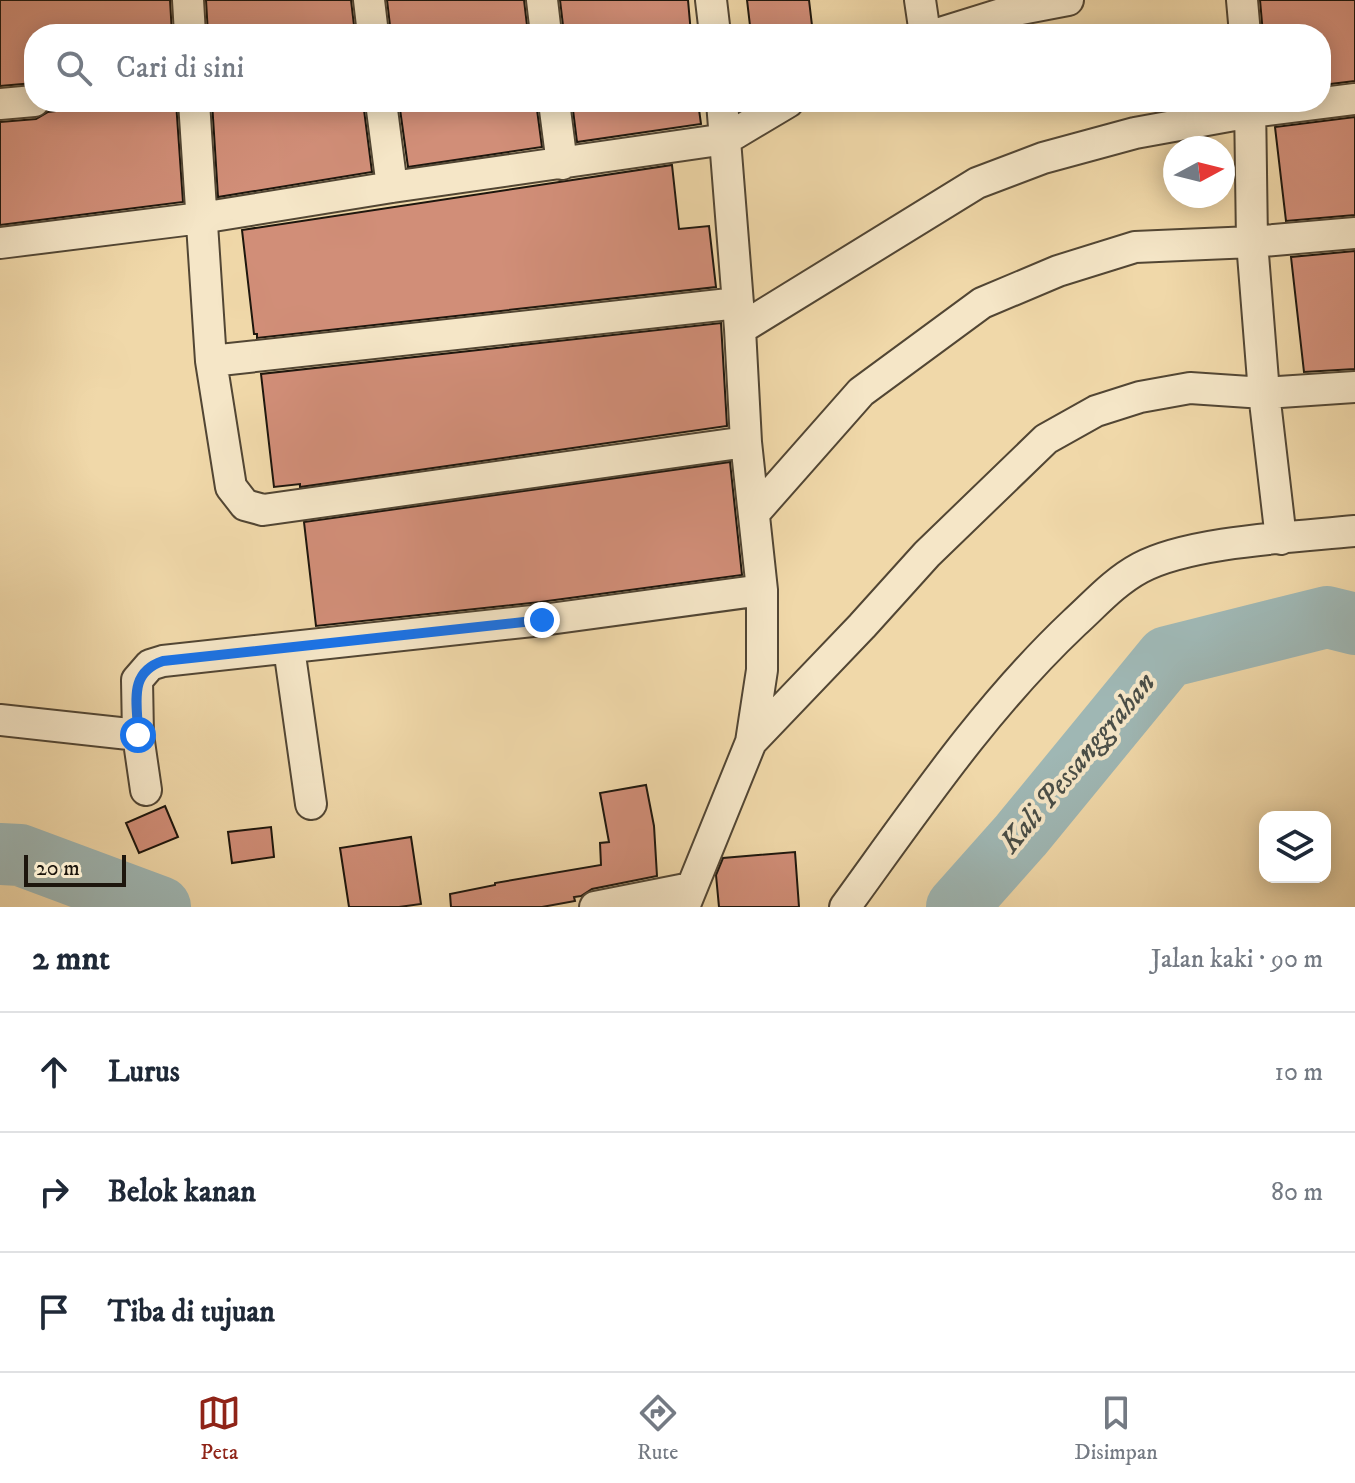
<!DOCTYPE html>
<html lang="id">
<head>
<meta charset="utf-8">
<style>
	body { margin:0; font-family:"IM FELL DW Pica",serif; background:#f6f6f7; color:#1f2937 }
	.controls { position:absolute; right:24px; bottom:24px; display:grid; overflow:hidden; border-radius:16px; box-shadow:0 4px 20px #0003 }
	.controls button { width:72px; height:72px; display:grid; place-items:center; padding:0; border:0; border-bottom:2px solid #e0e1e3; background:#fff; color:#1f2937; font:40px sans-serif }
	.compass { position:absolute; left:1163px; top:136px; width:72px; height:72px; border-radius:50%; background:#fff; box-shadow:0 4px 20px #0003; rotate:83deg }
	.scale { position:absolute; left:24px; bottom:20px; width:102px; box-sizing:border-box; padding-left:8px; border:4px solid #1d160d; border-top:0; font-size:22px; line-height:28px; white-space:nowrap; color:#1d160d; -webkit-text-stroke:6px #f5e6c7; paint-order:stroke }
	.stop { position:absolute; width:24px; height:24px; margin:-18px; border:6px solid #1a73e8; border-radius:50%; background:#fff }
	.stop.end { background:#1a73e8; border-color:#fff; box-shadow:0 2px 8px #0008 }
	.list { margin:0; padding:0; list-style:none }
	h2 { display:flex; justify-content:space-between; align-items:center; height:104px; margin:0; padding:0 32px; font-size:34px }
	h2 small { font-size:26px; font-weight:400; color:#747a83 }
	.list li { display:grid; grid-template-columns:52px 1fr auto; gap:24px; align-items:center; box-sizing:border-box; height:120px; padding:0 32px; border-top:2px solid #e0e1e3 }
	.list b { display:block; font-size:30px; white-space:nowrap }
	.list em { font-size:26px; font-style:normal; color:#747a83 }
	.icon { flex:none; width:44px; height:44px; fill:none; stroke:currentColor; stroke-width:2; stroke-linecap:round; stroke-linejoin:round }
	.map { position:relative; flex:none; width:1355px; height:907px; overflow:hidden }
	.search { position:absolute; background:#fff; box-shadow:0 4px 20px #0003; left:24px; right:24px; top:24px; height:88px; display:flex; align-items:center; gap:20px; box-sizing:border-box; padding:0 28px; border-radius:32px; color:#747a83; font-size:30px }
	.sheet { height:464px; background:#fff }
	nav { display:flex; justify-content:space-around; align-items:center; box-sizing:border-box; height:112px; border-top:2px solid #e0e1e3; background:#fff; font-size:22px; color:#747a83 }
	nav a { display:grid; justify-items:center; gap:4px }
	nav .on { color:#8f2418 }
	.map>svg:first-child { display:block }
	.lines { fill:none; stroke-linecap:round; stroke-linejoin:round }
	.river { stroke:#9fb7b4; stroke-width:62 }
	.building { fill:#d18e78; stroke:#1d160d; stroke-width:2 }
	.street-casing { stroke:#524634; stroke-width:34 }
	.street { stroke:#f5e6c7; stroke-width:30 }
	.route { stroke:#1a73e8; stroke-width:10 }
	.labels { text-anchor:middle; dominant-baseline:central; stroke-width:8; stroke-linejoin:round; paint-order:stroke }
	.water-label { font-size:30px; font-style:italic; fill:#4a4e47; stroke:#f5e6c7 }
</style>
</head>
<body>
<div class="map">
<svg width="1355" height="907" viewBox="0 0 1355 907">
	<rect width="100%" height="100%" fill="#f0d8a9"/>
	<filter id="stains"><feTurbulence type="fractalNoise" baseFrequency=".0025" numOctaves="4"/><feColorMatrix values="0 0 0 0 .2 0 0 0 0 .09 0 0 0 0 .02 0 0 0 .5 -.17"/></filter>
	<radialGradient id="worn" r=".72"><stop offset=".6" stop-color="#630" stop-opacity="0"/><stop offset="1" stop-color="#630" stop-opacity=".3"/></radialGradient>
	<g class="lines">
		<path class="river" d="M0,854L20,855L160,907
			M957,907L1021,835L1167,657L1327,617L1355,624"/>
	</g>
	<path class="building" d="M0,0H170L172,34H34V83L0,86Z
		M206,0H351L355,34H208Z
		M387,0H524L528,34H391Z
		M560,0H688L691,34H564Z
		M747,0H809L813,34H751Z
		M1260,0H1355V81L1322,85L1321,34H1263Z
		M134,102H176L183,202L0,225V122L36,119L48,112Z
		M212,102H287V109L363,102L372,172L218,197Z
		M399,102H536L542,147L408,167Z
		M572,102H698L701,124L577,142Z
		M1355,117V215L1286,221L1275,127Z
		M672,165L679,229L709,226L716,287L257,338V334H254L242,230Z
		M1355,251V369L1304,372L1291,257Z
		M721,323L727,426L300,487V484L274,487L261,374Z
		M730,462L742,575L540,602L316,626L304,522Z
		M646,785L654,826L657,876L592,889L581,896L574,897L575,901L542,907H451L450,894L495,885V883L601,865L600,843L609,842L600,793Z
		M165,806L178,837L139,853L126,823Z
		M271,827L274,857L232,863L228,832Z
		M411,837L421,904L399,907H349L340,848Z
		M795,852L799,907H719L716,875L723,858Z"/>
	<g class="lines">
		<g class="street-casing">
			<path id="street" d="M188,0L190,34
				M369,0L373,34
				M542,0L546,34
				M711,0L715,34
				M920,0L925,34
				M1242,0L1245,34
				M937,34L1011,11L1068,0
				M194,102L211,361L231,487L245,505L263,510L746,442
				M381,102L392,187
				M554,102L562,164
				M722,102L740,329L746,442L762,590V670L751,742
				M1250,102L1252,242L1264,393L1281,539
				M0,104L34,101
				M0,243L201,218L392,187L726,139L788,102
				M740,329L977,183L1043,158L1135,133L1251,112L1355,99
				M211,361L738,303
				M756,511L861,392L982,303L1058,271L1135,247L1252,242L1355,233
				M289,648L311,804
				M0,720L138,735
				M146,790L138,735L137,680L150,665L163,661L542,620L762,590
				M595,907L691,888
				M684,907L751,742L862,626L927,554L1046,439L1096,411L1140,397L1190,388L1264,393L1355,387
				M845,907C917,808 985,707 1074,623C1095,604 1114,582 1140,568C1190,541 1296,537 1355,531"/>
		</g>
		<use href="#street" class="street"/>
	</g>
	<g class="lines">
		<path class="route" d="M138,735C138,704 127,673 163,661L542,620"/>
	</g>
	<g class="labels">
		<g class="water-label">
			<text transform="translate(1078 763) rotate(-50)">Kali Pessanggrahan</text>
		</g>
	</g>
	<rect width="100%" height="100%" filter="url(#stains)"/>
	<rect width="100%" height="100%" fill="url(#worn)"/>
</svg>
<div class="controls">
<button><svg class="icon" aria-label="layers" viewBox="0 0 24 24"><path d="M12 4l9 5-9 5-9-5zM3 14l9 5 9-5"/></svg></button>
</div>
<svg class="compass" viewBox="-18 -18 36 36"><path d="M0-13l5 13h-10z" fill="#e53935"/><path d="M0 13l5-13h-10z" fill="#747a83"/></svg>
<div class="scale">20 m</div>
<div class="stop" style="left:138px;top:735px"></div>
<div class="stop end" style="left:542px;top:620px"></div>
<div class="search"><svg class="icon" aria-label="search" viewBox="0 0 24 24"><circle cx="10" cy="10" r="6"/><path d="M15 15l6 6"/></svg>Cari di sini</div>
</div>
<section class="sheet">
<h2>2 mnt<small>Jalan kaki · 90 m</small></h2>
<ul class="list">
<li><svg class="icon" aria-label="ahead" viewBox="0 0 24 24"><path d="M12 20V5M6 11l6-6 6 6"/></svg><div><b>Lurus</b></div><em>10 m</em></li>
<li><svg class="icon" aria-label="right" viewBox="0 0 24 24"><path d="M7 20v-9h11M14 6l5 5-5 5"/></svg><div><b>Belok kanan</b></div><em>80 m</em></li>
<li><svg class="icon" aria-label="arrive" viewBox="0 0 24 24"><path d="M6 21V4h12l-3 4 3 4H6"/></svg><div><b>Tiba di tujuan</b></div></li>
</ul>
</section>
<nav>
<a class="on"><svg class="icon" aria-label="map" viewBox="0 0 24 24"><path d="M3 6l6-2 6 2 6-2v14l-6 2-6-2-6 2zM9 4v14M15 6v14"/></svg>Peta</a>
<a><svg class="icon" aria-label="directions" viewBox="0 0 24 24"><path d="M12 3l9 9-9 9-9-9zM9 14v-3h6M13 9l2 2-2 2"/></svg>Rute</a>
<a><svg class="icon" aria-label="saved" viewBox="0 0 24 24"><path d="M7 4h10v16l-5-4-5 4z"/></svg>Disimpan</a>
</nav>
</body>
</html>
